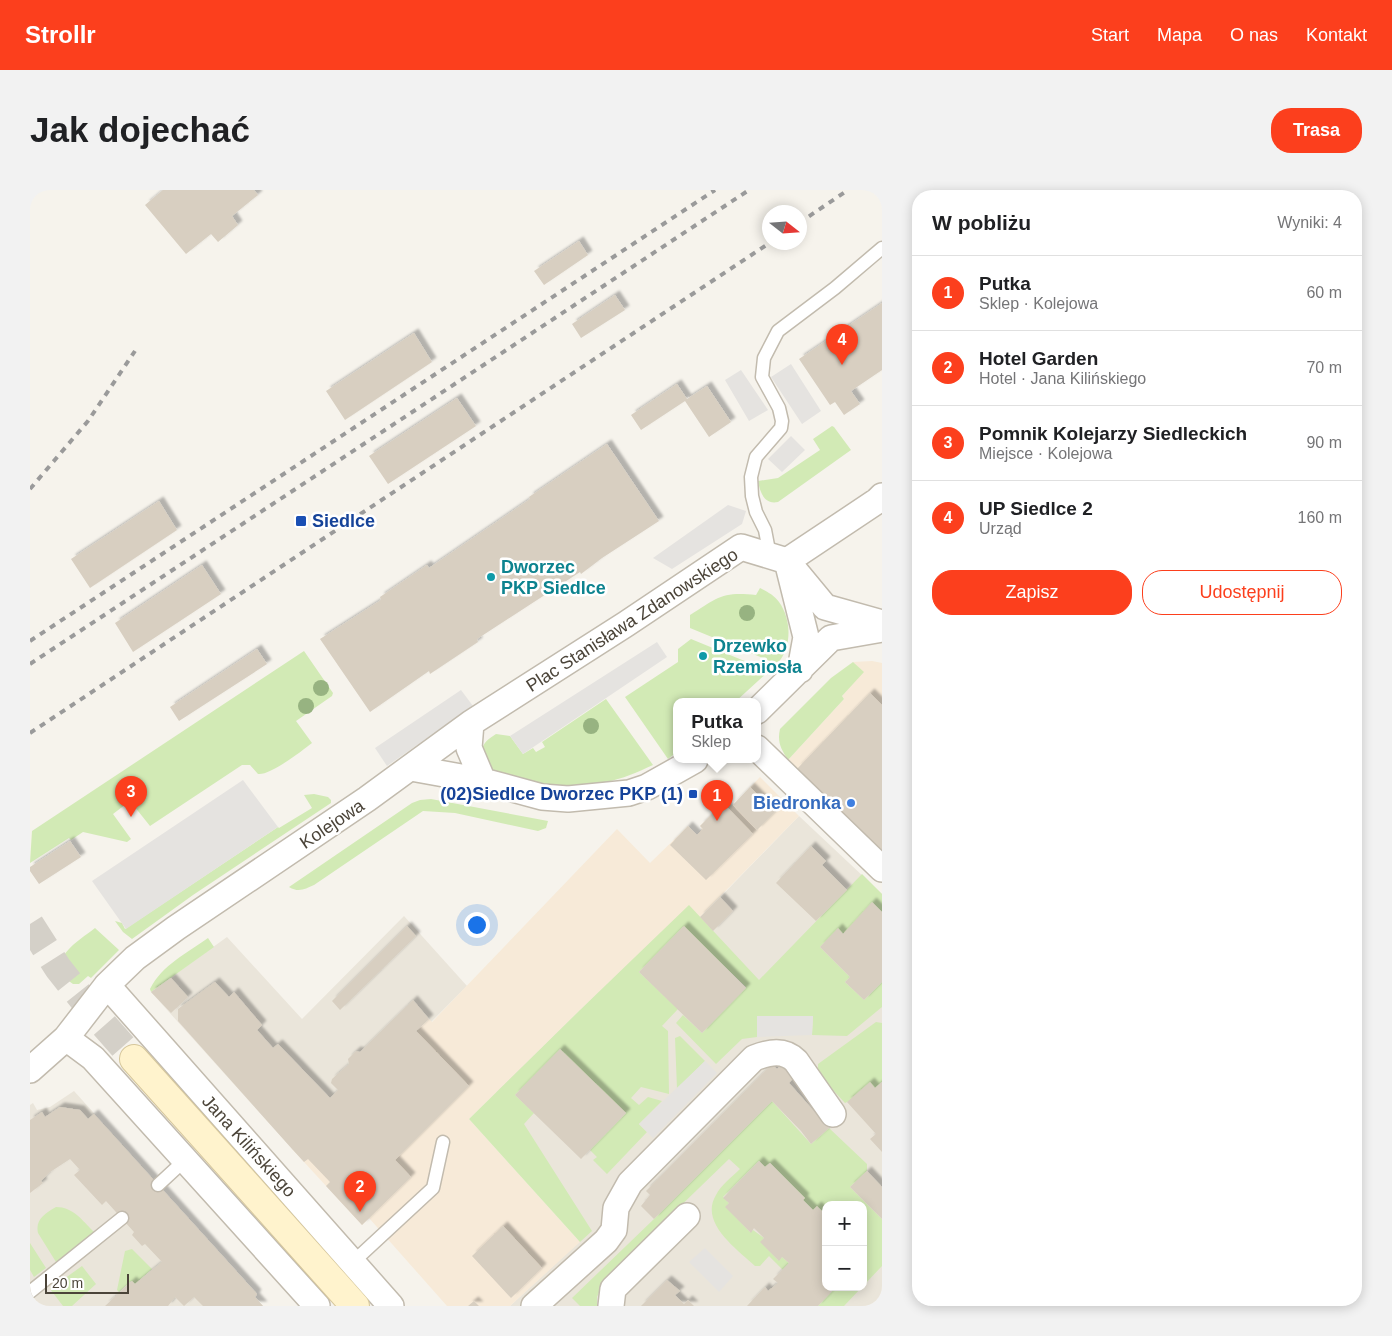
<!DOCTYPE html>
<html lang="pl">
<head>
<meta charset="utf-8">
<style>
	body { margin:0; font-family:Arial,sans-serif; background:#f2f2f2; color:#202124 }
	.controls { position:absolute; right:15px; bottom:15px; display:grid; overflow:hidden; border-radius:10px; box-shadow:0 2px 12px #0003 }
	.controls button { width:45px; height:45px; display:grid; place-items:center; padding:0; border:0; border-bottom:1px solid #e0e0e0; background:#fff; color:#202124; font:25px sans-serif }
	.compass { position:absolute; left:732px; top:15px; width:45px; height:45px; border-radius:50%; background:#fff; box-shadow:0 2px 12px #0003; rotate:107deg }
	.scale { position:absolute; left:15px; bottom:12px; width:84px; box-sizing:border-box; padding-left:5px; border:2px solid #4b4439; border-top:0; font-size:14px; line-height:18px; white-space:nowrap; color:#4b4439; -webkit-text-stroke:4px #fff; paint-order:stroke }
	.you { position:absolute; left:446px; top:734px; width:18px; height:18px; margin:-12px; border:4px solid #fff; border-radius:50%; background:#1a73e8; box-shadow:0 0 0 8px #1a73e833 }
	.badge { display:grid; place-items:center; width:32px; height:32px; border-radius:50%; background:#fc3f1d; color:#fff; font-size:16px; font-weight:700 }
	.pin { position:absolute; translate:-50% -41px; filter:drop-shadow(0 1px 2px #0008) }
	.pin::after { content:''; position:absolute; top:26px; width:18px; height:15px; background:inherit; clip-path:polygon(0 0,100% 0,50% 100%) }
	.popup { position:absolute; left:643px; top:508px; width:88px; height:65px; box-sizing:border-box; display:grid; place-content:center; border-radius:10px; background:#fff; filter:drop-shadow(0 1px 4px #0005); font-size:16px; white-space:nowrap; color:#757577 }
	.popup b { font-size:19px; color:#202124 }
	.popup::after { content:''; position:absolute; left:50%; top:100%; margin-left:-10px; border:10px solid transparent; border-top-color:#fff }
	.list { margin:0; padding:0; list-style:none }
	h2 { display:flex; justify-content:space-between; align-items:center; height:65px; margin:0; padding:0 20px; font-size:21px }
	h2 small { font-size:16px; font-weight:400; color:#757577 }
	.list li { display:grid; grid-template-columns:32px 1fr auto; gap:15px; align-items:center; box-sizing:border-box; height:75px; padding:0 20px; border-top:1px solid #e0e0e0 }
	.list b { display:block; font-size:19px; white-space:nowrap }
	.list p { margin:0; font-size:16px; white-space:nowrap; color:#757577 }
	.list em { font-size:16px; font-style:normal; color:#757577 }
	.actions { display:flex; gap:10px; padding:15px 20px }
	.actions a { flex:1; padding:11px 0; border:1px solid #fc3f1d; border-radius:20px; text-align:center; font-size:18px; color:#fc3f1d }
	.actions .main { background:#fc3f1d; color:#fff }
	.map { position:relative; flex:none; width:852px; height:1116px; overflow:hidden; border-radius:20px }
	header { display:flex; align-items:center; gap:30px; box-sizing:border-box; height:70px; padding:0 25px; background:#fc3f1d; color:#fff }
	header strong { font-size:24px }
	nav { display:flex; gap:28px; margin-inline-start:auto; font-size:18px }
	.intro { display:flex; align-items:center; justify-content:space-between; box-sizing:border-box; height:120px; padding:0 30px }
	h1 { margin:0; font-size:35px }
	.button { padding:12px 22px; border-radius:20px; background:#fc3f1d; color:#fff; font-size:18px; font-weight:700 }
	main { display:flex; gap:30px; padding:0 30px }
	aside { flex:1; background:#fff; border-radius:20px; box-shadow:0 2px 12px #0003 }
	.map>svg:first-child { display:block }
	.residential { fill:#eae5da; fill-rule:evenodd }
	.commercial { fill:#f7ead8 }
	.green { fill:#d2eab5 }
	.parking { fill:#e5e3e0 }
	.building { fill:#d8cfc1; filter:url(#shadow) }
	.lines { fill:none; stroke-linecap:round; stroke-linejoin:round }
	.secondary-tunnel { stroke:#d4d0c8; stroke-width:28; stroke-dasharray:28 14; stroke-linecap:butt }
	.lane-casing { stroke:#c2bbae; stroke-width:15 }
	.street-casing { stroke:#c2bbae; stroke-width:28 }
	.secondary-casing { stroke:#d6c79b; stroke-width:30 }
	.lane { stroke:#fff; stroke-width:12 }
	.street { stroke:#fff; stroke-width:25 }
	.secondary { stroke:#fff3cd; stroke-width:28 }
	.rail { stroke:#9a9a9a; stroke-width:4; stroke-dasharray:6 6; stroke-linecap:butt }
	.tree { fill:#97b381 }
	.transit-dot { fill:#1a4fb4; stroke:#fff; stroke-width:2 }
	.culture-dot { fill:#0f9aa8; stroke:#fff; stroke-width:2 }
	.shop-dot { fill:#3f7fe0; stroke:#fff; stroke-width:2 }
	.labels { text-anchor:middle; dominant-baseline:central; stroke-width:5; stroke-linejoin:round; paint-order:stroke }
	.transit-label { font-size:18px; font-weight:bold; fill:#164399; stroke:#fff; text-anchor:start }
	.culture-label { font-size:18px; font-weight:bold; fill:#0d838f; stroke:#fff; text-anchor:start }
	.street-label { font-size:18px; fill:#4b4439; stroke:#fff }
	.shop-label { font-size:18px; font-weight:bold; fill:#366cbe; stroke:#fff; text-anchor:end }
</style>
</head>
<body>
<header>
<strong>Strollr</strong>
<nav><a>Start</a><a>Mapa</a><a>O nas</a><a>Kontakt</a></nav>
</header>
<div class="intro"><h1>Jak dojechać</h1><a class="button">Trasa</a></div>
<main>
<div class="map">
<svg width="852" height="1116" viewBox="0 0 852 1116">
	<defs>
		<filter id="shadow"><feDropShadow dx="4.5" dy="-4.5" stdDeviation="1" flood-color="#0004"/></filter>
	</defs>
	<rect width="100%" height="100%" fill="#f6f3ec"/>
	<path class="residential" d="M769,626L852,704V1116H480L549,1052L466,902L659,715L671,727ZM796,1015H833V1097H796Z
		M374,726L437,796L401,832L399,829L387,841L389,843L263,960L121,802L197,747L272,829Z
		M44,901L227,1104L225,1107L233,1116H0V915L3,913L7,920L20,917Z"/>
	<path class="commercial" d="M842,471L852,473V660L758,570L814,509L812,506L833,482L823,472Z
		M730,587L769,626L670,727L659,716L551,819L439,929L550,1052L480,1116H417L339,1028L332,1035L263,960L388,843L386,841L399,829L402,832L587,639L620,673L658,636L667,645L672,639L670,636L693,613L703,615Z"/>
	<path class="green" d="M802,236L804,237L821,260L748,312C734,315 730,302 728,291L748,288L790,260L783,249Z
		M730,398C737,402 744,405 749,412C762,430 762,458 747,474L660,438V425C687,408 692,401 726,405Z
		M661,449L739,481L705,512H647V562L638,569L595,507L648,472V459Z
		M274,461L303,503L302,506L266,531L282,553C272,561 239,586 228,584L220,575H212L120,636L100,611L83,624L101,649L97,652L53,642L41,650L39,648L0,673L2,641Z
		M823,472L834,482L812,506L814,509L758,570C751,559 747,552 750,539L801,488Z
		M576,509L623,575C608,582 592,589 576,592C543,599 508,597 476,586C470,584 463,583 459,578C457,575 456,571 454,568C448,556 457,550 466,544L480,546L493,564L503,558L506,562L515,557L512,552Z
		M284,604L298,607L301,610V613L163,705L102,749L93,742L85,731L92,733L95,739L248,637L249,638L282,618L274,605Z
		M401,609L518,631L516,638L508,641L425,623L393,621L284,695C275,699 269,703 259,697L382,613L390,610Z
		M832,684L852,704V722L843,713L813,744L808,739L790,757L820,787L815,792L834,810L852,792V817L817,846L782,845L783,826H727V847L712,849L686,874L646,833L653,825L672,843L716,797L653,737L609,782L648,819L632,836L638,841L639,904L611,897L601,908L609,915L618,907L632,911L609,934L617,942L577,984L563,970L567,967L560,960L596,923L530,860L485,905L504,923L494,934L562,1041L550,1052L439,929L551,819L659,715L729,790Z
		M65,738L89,760L61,788L58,786L49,794H43C12,772 47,752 65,738Z
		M178,748L184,757L121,802L120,799C132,775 157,763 178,748Z
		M846,832L852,833V892L845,898L815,913L788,884V874Z
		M650,846L675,871L647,899L645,848Z
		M742,911L781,954L799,938L837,974V981L820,997L852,1029V1076L833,1096V1070L835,1069L833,1067V1015H796V1025L783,1020L773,1010L774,1008L740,973L735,977L729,971L693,1007L699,1013L696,1017L720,1042L723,1040L734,1048L731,1052L748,1070L752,1067L759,1073L753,1080L739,1066L730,1076H725C707,1059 669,1033 686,1005C691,995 702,987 710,979L699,969L575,1089L567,1107V1116H550L542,1108L624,1029Z
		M26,1017C43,1017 52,1030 64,1042L26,1072L8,1043C5,1030 15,1023 26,1017Z
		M0,1053L16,1078L4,1087L0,1080Z
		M102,1059L122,1079L105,1094L101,1091L89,1102L87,1100L95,1061Z
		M52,1076L66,1094L42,1116H33L20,1099Z
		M806,1097H832L814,1116H788Z"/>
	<path class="parking" d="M761,174L791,221L772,234L741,187Z
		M711,180L738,220L719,231L695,190Z
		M761,246L775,260L752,282L738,269Z
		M698,315L716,321L712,334L642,379L623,368Z
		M627,452L637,467L493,564L480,546Z
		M431,500L443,516L357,576L345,558Z
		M213,590L248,637L96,739L62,691Z
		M727,826H783L782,845L727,847Z
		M675,871L687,883L623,948L609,934Z
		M675,1058L703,1086L689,1102L659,1072Z"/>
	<path class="building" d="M133,0H224L228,5L202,26L208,35L188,52L181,44L156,64L115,15Z
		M549,51L558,65L514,95L504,81Z
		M585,105L595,120L551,148L542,134Z
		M852,113V180L821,201L830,214L814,225L805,212L800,215L769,169Z
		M384,143L402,172L315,230L296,201Z
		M647,194L657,209L677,196L701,232L679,247L655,211L611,240L601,225Z
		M427,208L446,236L358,294L339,266Z
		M577,254L629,331L572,368L551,384L550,382L447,449L448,452L400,484L399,481L340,522L290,449L351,410L350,407L397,375L399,378L421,363L500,309L499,307Z
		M129,311L147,340L60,398L41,369Z
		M172,375L191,404L103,462L85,433Z
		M227,459L237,474L149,531L140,517Z
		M840,503L852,515V660L767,579Z
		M720,597L745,622L727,640L703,615Z
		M693,613L723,644L676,690L640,655L658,636L667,645L673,639L670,636Z
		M40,651L51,667L9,694L0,681V677Z
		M781,656L796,671L792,675L817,700L786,731L746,693Z
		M690,707L703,721L683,741L670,727Z
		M842,712L852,722V792L834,810L815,792L820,787L790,757L808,738L813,744Z
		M377,736L386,746L310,820L302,811Z
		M654,736L716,798L672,843L609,782Z
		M141,788L158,807L141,823L121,802Z
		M185,792L199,807L204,802L232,835L227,840L243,858L248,854L300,908L308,900L301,893L302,889L319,874L318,869L326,861L330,862L383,810L399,829L386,841L439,896L365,970L381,987L332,1035L296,996L300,992L278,969L274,972L263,960L148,831V819Z
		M530,859L596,923L551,969L485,905Z
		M753,873L765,886L759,893L799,938L781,954L771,941L742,911L624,1029L611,1016L620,1005L616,1001L742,874L747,879Z
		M840,892L845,898L852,892V962L840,949L846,944L817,912Z
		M30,917L50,920L58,929L64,924L227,1104L225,1107L233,1116H173L164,1107L154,1116L145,1107L138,1116H75L102,1091L105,1094L132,1072L115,1054L112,1056L102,1045L104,1042L76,1011L72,1015L44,985L50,980L40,969L20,982L11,991L13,993L0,1003V930L12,922L15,927Z
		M729,971L735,977L740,973L775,1008L773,1010L783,1020L787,1016L796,1025V1097H806L788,1116H717L735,1097L738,1101L748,1093L743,1089L759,1073L752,1067L749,1071L730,1052L734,1048L724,1038L721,1043L695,1017L699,1013L693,1008Z
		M837,981L852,997V1029L820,997Z
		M473,1036L512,1078L481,1108L442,1066Z
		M637,1090L650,1101L645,1105L654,1114L658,1110L664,1116H611Z
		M444,1111L449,1116H438Z"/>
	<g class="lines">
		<path class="secondary-tunnel" d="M0,734L28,778L66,826L104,869"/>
		<g class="lane-casing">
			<path id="lane" d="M740,366L735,340L726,322L722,306L721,287L726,267L751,238L752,231L749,218L732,187L734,168L748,141L805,98L852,58
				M128,995L155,970
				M322,1073L403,998L413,952
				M0,1102L92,1028"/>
		</g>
		<g class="street-casing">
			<path id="street" d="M770,480L776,447L757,371L847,311L852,306
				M727,521L801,448L852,439
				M441,533L439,558L453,591
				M727,558L852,679
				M381,578L453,591L512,607L538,609L599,603L617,597L665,570
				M77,795L361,1116
				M36,848L63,868L287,1116
				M0,880L36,848L77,795L105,768L146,738L337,609L441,533L596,434L711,357L757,371L795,417L852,433
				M504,1116L576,1051L584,1040L586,1018L600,993L724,868C740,862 754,859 766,871L803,924
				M581,1116L583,1099L657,1026"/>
		</g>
		<g class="secondary-casing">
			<path id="secondary" d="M104,869L325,1116"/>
		</g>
		<use href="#lane" class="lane"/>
		<use href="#street" class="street"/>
		<use href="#secondary" class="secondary"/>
		<path class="rail" d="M769,33L818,0
			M0,299L58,231L105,161
			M0,451L685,0
			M0,474L719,0
			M0,543L741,52"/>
	</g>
	<g class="tree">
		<circle cx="717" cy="423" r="8"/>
		<circle cx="291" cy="498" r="8"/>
		<circle cx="276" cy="516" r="8"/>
		<circle cx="561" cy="536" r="8"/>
	</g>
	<g class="transit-dot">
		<rect x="265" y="325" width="12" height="12" rx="2.5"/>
		<rect x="658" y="599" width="10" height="10" rx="2.5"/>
	</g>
	<g class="culture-dot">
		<circle cx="461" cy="387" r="5"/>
		<circle cx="673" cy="466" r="5"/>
	</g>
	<circle class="shop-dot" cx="821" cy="613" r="5"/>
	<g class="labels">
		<g class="transit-label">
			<text x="282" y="331">Siedlce</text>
			<text x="653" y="604" text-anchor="end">(02)Siedlce Dworzec PKP (1)</text>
		</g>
		<g class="culture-label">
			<text x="471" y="377">Dworzec<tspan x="471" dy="21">PKP Siedlce</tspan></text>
			<text x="683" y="456">Drzewko<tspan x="683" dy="21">Rzemiosła</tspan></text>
		</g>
		<g class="street-label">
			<text transform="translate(602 430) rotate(-33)">Plac Stanisława Zdanowskiego</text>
			<text transform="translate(302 634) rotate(-34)">Kolejowa</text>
			<text transform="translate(219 956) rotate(48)">Jana Kilińskiego</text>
		</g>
		<g class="shop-label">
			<text x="811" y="613">Biedronka</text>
		</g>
	</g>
</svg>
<div class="controls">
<button>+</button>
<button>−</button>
</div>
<svg class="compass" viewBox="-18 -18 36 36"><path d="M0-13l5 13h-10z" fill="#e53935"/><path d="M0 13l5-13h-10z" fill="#757577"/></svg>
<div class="scale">20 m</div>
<div class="you"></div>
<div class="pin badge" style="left:687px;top:631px">1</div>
<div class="popup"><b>Putka</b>Sklep</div>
<div class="pin badge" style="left:330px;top:1022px">2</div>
<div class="pin badge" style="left:101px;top:627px">3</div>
<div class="pin badge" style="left:812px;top:175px">4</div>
</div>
<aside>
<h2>W pobliżu<small>Wyniki: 4</small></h2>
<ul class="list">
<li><span class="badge">1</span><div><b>Putka</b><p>Sklep · Kolejowa</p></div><em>60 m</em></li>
<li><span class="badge">2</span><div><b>Hotel Garden</b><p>Hotel · Jana Kilińskiego</p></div><em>70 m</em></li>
<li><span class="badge">3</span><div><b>Pomnik Kolejarzy Siedleckich</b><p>Miejsce · Kolejowa</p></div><em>90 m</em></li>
<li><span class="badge">4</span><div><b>UP Siedlce 2</b><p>Urząd</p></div><em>160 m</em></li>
</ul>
<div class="actions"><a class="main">Zapisz</a><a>Udostępnij</a></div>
</aside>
</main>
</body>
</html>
